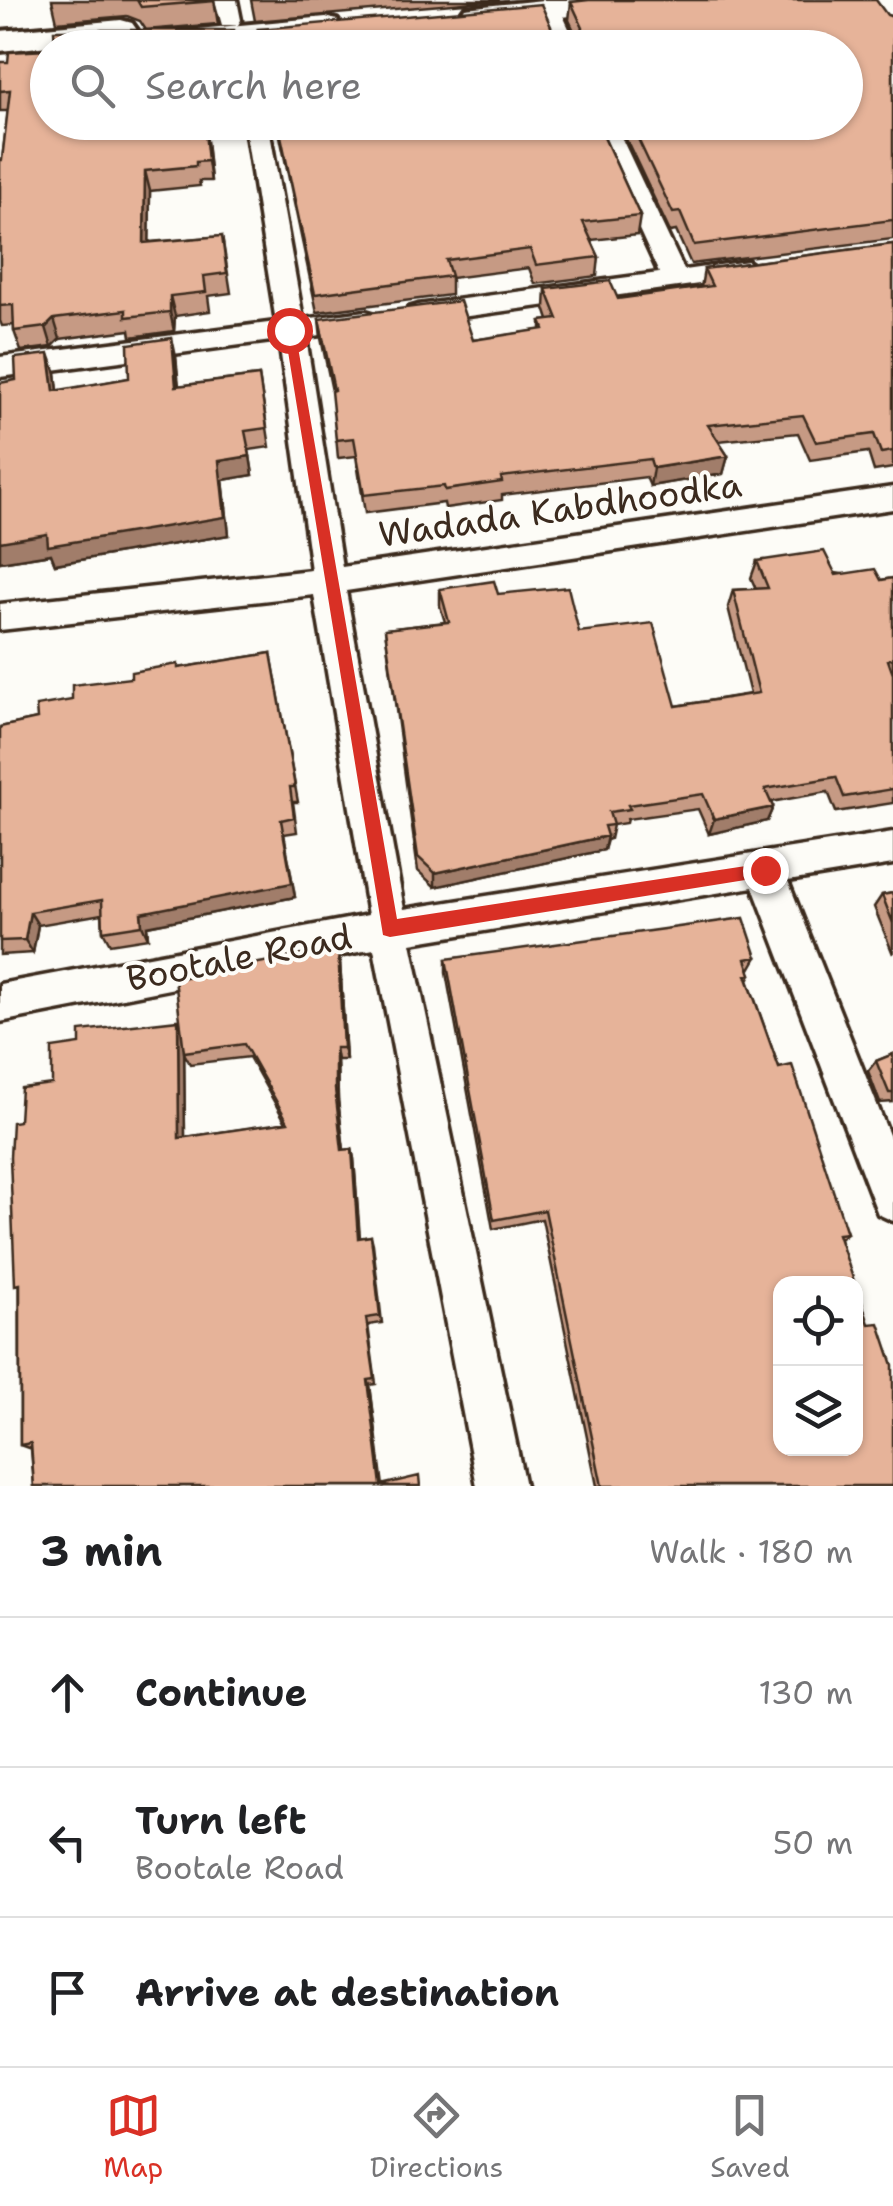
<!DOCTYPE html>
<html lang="en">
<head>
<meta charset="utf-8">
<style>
	body { margin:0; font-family:"Shantell Sans",sans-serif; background:#f2f2f2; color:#202124 }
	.controls { position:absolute; right:30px; bottom:30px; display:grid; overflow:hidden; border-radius:20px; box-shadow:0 2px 8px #0004 }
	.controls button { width:90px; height:90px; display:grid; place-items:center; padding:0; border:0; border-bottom:2px solid #e0e0e0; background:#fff; color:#202124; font:50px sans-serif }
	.stop { position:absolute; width:30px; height:30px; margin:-22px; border:8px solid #d93025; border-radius:50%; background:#fff }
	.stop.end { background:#d93025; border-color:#fff; box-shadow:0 2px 10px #0008 }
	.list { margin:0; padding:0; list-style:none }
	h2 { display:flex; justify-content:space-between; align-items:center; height:130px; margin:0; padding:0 40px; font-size:42px }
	h2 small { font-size:32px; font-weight:400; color:#757577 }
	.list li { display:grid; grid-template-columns:65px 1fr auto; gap:30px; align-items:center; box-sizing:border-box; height:150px; padding:0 40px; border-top:2px solid #e0e0e0 }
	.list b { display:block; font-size:38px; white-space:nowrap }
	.list p { margin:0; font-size:32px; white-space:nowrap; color:#757577 }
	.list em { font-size:32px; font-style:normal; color:#757577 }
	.icon { flex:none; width:55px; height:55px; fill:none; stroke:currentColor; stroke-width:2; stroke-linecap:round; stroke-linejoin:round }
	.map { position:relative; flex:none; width:893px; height:1486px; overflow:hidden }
	.search { position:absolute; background:#fff; box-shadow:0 2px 8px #0004; left:30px; right:30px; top:30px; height:110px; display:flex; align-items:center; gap:25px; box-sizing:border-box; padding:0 35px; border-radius:55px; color:#757577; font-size:38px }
	.sheet { height:580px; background:#fff }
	nav { display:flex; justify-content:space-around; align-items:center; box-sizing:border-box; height:140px; border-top:2px solid #e0e0e0; background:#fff; font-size:28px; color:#757577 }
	nav a { display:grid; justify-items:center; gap:5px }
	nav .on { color:#d93025 }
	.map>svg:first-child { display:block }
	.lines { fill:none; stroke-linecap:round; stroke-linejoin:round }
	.minor-casing { stroke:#3b2a1e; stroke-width:7 }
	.secondary-casing { stroke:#3b2a1e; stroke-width:8 }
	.minor { fill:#fdfcf7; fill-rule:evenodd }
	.secondary { fill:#fdfcf7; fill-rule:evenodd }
	.wall { fill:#c69a84; stroke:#3b2a1e; stroke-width:2.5; fill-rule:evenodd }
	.shaded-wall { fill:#a17d6b; stroke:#3b2a1e; stroke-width:2.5 }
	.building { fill:#e6b399; stroke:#3b2a1e; stroke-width:2.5 }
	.route { fill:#d93025 }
	.labels { text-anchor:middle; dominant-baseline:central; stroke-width:8; stroke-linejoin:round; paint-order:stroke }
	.street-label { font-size:35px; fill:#3b2a1e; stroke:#fdfcf7 }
</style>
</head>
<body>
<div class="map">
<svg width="893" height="1486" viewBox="0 0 893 1486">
	<rect width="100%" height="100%" fill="#fdfcf7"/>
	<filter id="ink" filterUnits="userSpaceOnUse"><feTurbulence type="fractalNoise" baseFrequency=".01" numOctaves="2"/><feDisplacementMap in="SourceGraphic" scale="20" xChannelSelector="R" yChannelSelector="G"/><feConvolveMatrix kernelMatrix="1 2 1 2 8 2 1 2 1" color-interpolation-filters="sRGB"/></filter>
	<g filter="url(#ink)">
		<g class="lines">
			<g class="minor-casing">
				<path id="minor" d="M215,0H237L241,20L238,25H222Z
					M549,2L560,9L578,48H555L538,9Z
					M244,122H268L303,319L366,311L376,314L380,320L376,326L366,329L306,337L342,567L893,487V509L346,591L404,909L893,832V864L788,881L893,1145V1221L878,1214L753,887L411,943L525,1486H477L374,949L0,1022V984L368,915L314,595L0,630V604L311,570L279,340L0,377V357L276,322Z
					M590,122H614L684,270L748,261L761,270L757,276L418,323L408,320L404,314L408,308L418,305L659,273Z"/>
			</g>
			<g class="secondary-casing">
				<path id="secondary" d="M543,0H672L667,7L656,9L476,24L465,22L460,15L465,8Z
					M326,17L337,20L342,27L337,34L205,48H76L79,43L0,51V31L121,20L132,23L137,30L134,35Z"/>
			</g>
			<use href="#minor" class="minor"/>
			<use href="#secondary" class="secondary"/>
		</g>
		<path class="wall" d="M52,0H214L218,24L146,30L140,21L127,16L57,22Z
			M251,0H500L255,21Z
			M571,2L887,15L893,17V239L691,264L676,231L670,232L618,122H846V48H261L258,29L553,31L575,33L569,20Z
			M0,62L48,122H205L211,181H199L200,186L150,191L149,242L222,236L231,293L208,296L210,311L175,316L174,331L131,337L130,330L60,339L52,347L21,351L14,331V325L2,326L0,321V160H2L8,111H0Z
			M277,122H597L640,216L637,235L591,240L599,257L597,276L535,284L529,268L451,278V295L317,312Z
			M893,244V468L874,471L868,452L810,460L798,433L718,441L728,456L723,474L650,486L646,477L502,495V500L445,508L444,503L365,513L356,456L338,458L332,391L321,338L319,319L473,340L541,330V321L549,320L545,308L546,289L618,299L701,288L704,269Z
			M176,357L179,386L259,376L270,447L249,450L253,475L223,480L229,535L55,564L51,554L0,562V383L56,373L58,391L129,378Z
			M757,561L881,580L893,578V803L836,812L828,792L771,802L773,807L767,821L709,834L698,809L627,819L626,823L613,825L610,839L607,840L604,850L435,887L418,871L385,629L445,622L440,606V589L498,594L579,632L676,706L750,694L728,607L733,590L756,589L751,578Z
			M271,653L298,802H293L297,832L284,834L295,897L147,926L148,938L110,944L103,931L102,914L38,925L33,953L0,955V727L37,719L72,700L131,678L179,668Z
			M893,893V954L874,907L882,895Z
			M757,957L749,971L751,974L748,980L779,1068L847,1233L840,1239L893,1486H597L542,1219L493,1229L446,973V959Z
			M340,962L346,1060H337L338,1100L344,1150L352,1149L354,1159L360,1238L371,1236L373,1244L382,1323L368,1325L376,1384L370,1385L382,1485L421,1486H34L31,1449L20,1445L19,1121L52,1084L80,1044L181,1026ZM184,1053L190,1064L249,1057L286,1123L185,1137Z
			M893,1054V1102L880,1103L868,1071L876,1061Z"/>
		<path class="shaded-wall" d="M204,122H205L211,181L208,161Z
			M145,171L150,191L149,263L144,243Z
			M170,296L175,316L174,331L170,312Z
			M54,319L60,339L52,347L46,327Z
			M172,338L176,357L180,406L176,386Z
			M49,354L56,373L60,411L54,391Z
			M250,456L253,475L223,480L229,535L55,564L51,554L0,562V542L219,461Z
			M728,456L723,474L650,486L653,468Z
			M773,807L767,821L709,834L714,819Z
			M284,834L295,897L147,926L148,938L142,925L141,913Z
			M607,836L604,850L435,887V873Z
			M30,912L38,925L33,953L25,940Z
			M338,948L340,962L346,1060L343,1048Z
			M178,1020L184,1033L185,1148L179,1138Z
			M335,1048L337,1060L338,1100L345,1160L335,1089Z
			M352,1149L354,1159L360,1246L358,1238Z
			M368,1380L370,1385L383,1486L381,1485Z"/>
		<path class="building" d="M137,0H214V1L141,7Z
			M589,0H876L887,15L893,17V220L694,245L680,212L673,213L630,122H846V48H262L258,29L541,4L553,31L580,33L583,28L571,2Z
			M54,30H234L233,48H55Z
			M48,50V122H204L208,161L196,162V166L145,171L144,243L222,236L227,273L204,276L206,292L170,296V312L126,317V310L54,319L46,327L14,331L13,305L0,306V160H2L10,90L0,91V62H8L9,52Z
			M278,122H597L640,216L583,222L599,257L536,265L530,249L446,260L451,276L315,294Z
			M893,244V451L881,453L874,434L816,442L803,415L708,425L728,456L653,468L650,459L501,477L502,482L445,490L444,486L364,495L354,438L336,440L331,391L334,390L319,319L460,301L473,340L544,329L541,321L558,319L546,289L610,281L618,299L712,286L704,269Z
			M172,338L176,386L259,376L267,428L245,431L250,456L219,461L225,517L48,546L47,534L0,542V383L16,380L15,358L49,354L54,391L129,378L128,344Z
			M824,551L836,575L875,569L881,580L893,578V658L888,660L893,674V789L844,797L836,777L765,789L773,807L714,819L703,794L628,805L630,809L609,812L613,825L604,826L607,836L435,873L418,857L385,629L449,622L440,589L494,581L498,594L568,587L579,632L653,623L676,706L759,693L733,590L768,588L757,561Z
			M271,653L295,787H290L294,817L281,820L292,883L141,913L142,925L103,931L102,900L30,912L25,940L0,941V727L37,719L36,706L72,700V685L131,678V672L178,664V668Z
			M893,893V923L882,895Z
			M744,918L757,957L746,959L751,974L746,975L779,1068L792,1065L847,1233L838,1234L855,1284H780V1448H856V1284L869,1324L879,1323L893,1365V1486H602L545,1210L494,1220L446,959Z
			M338,948L343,1048H335V1089L342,1150L352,1149L358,1238L371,1236L380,1316L366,1318L375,1379L368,1380L381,1485L419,1476L420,1486H34L31,1443L20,1445V1284L15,1285L10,1157L12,1122L19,1121L21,1088L52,1084V1048L80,1044V1031L178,1020L179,1138L288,1122L244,1044L184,1052L175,979Z
			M893,1054V1093H889L876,1061Z"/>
	</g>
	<path class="route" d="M284,327L295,330L397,919L765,863L771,865V876L390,937L383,935Z"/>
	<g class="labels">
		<g class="street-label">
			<text transform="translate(560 509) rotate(-8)">Wadada Kabdhoodka</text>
			<text transform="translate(239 957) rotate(-11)">Bootale Road</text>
		</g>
	</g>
</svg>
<div class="controls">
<button><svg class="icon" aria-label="locate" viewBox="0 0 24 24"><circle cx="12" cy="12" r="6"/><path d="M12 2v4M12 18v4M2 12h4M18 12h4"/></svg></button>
<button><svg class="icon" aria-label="layers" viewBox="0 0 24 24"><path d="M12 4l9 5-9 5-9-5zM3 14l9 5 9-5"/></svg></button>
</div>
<div class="stop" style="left:289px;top:330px"></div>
<div class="stop end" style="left:765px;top:870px"></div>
<div class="search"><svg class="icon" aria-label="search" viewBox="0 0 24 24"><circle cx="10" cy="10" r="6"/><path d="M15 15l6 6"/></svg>Search here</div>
</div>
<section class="sheet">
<h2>3 min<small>Walk · 180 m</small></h2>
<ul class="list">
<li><svg class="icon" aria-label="ahead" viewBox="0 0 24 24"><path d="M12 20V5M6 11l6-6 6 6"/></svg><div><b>Continue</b></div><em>130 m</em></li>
<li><svg class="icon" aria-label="left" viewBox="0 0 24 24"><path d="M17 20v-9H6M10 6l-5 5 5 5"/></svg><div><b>Turn left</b><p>Bootale Road</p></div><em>50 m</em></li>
<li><svg class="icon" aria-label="arrive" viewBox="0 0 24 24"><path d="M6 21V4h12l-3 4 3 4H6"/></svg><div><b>Arrive at destination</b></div></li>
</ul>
</section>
<nav>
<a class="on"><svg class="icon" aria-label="map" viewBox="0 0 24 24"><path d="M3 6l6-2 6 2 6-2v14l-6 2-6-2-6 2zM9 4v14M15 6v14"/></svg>Map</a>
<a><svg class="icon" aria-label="directions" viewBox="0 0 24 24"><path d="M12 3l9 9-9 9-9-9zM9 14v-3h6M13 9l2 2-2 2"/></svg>Directions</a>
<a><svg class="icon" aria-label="saved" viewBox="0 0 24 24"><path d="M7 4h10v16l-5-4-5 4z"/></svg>Saved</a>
</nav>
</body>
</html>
